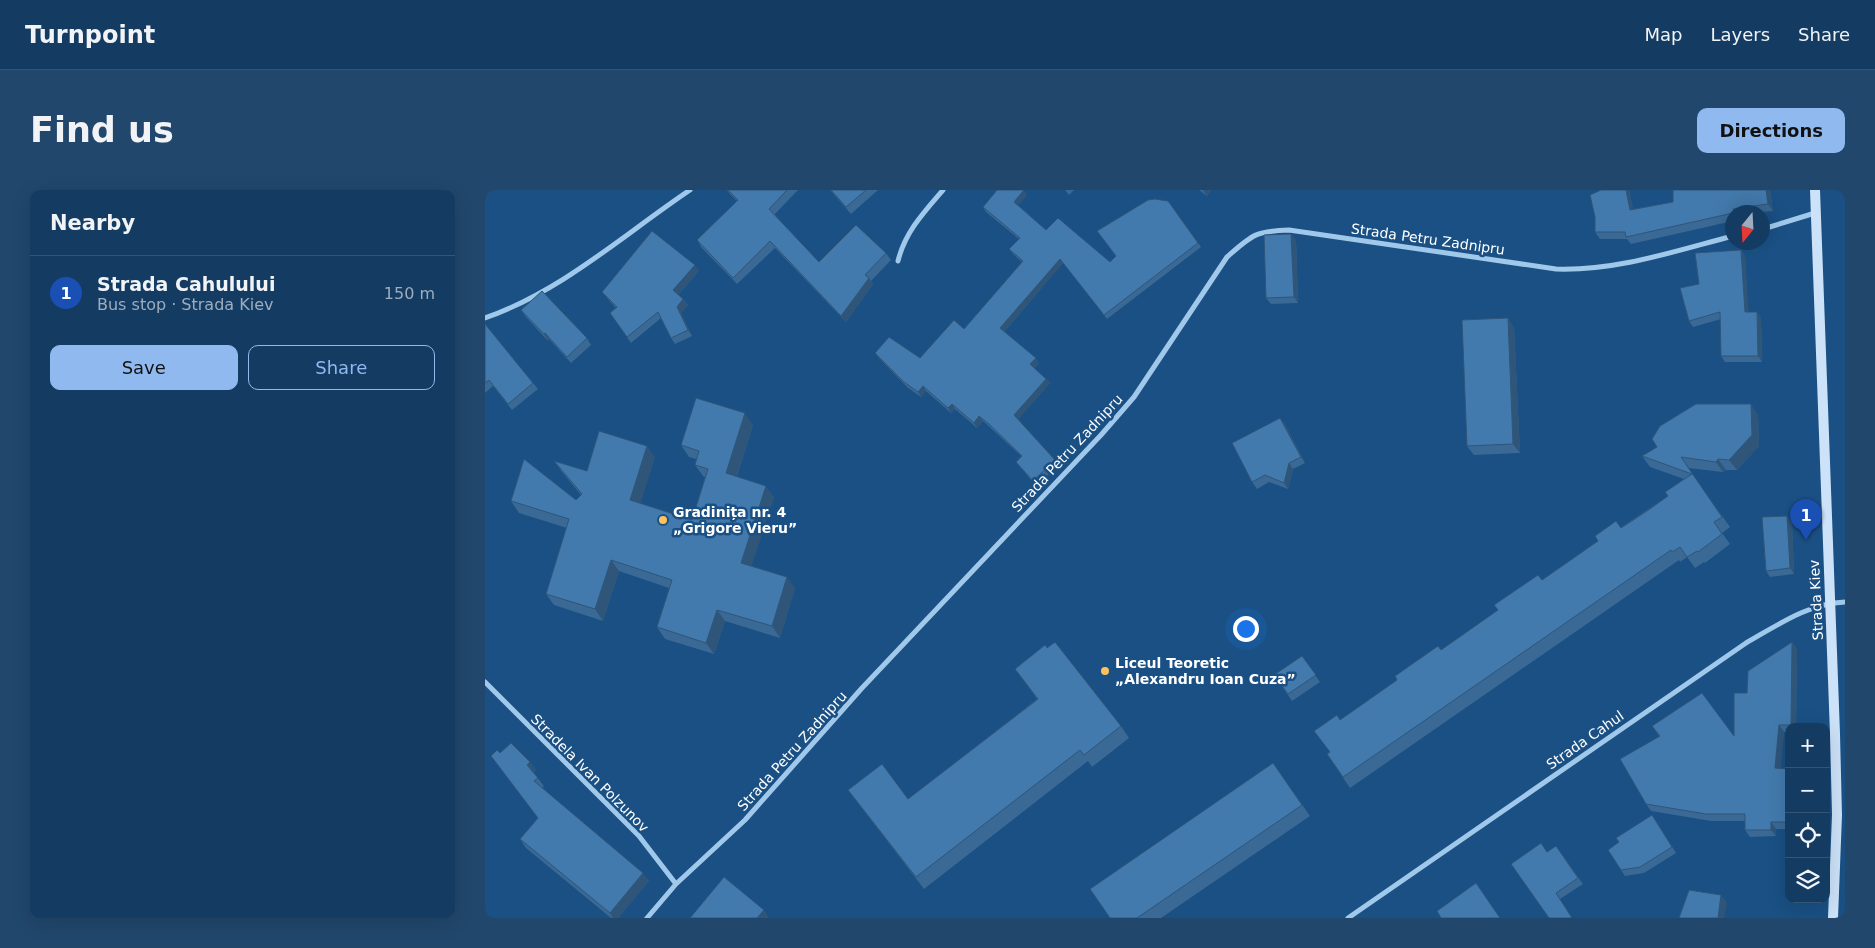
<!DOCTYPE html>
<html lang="en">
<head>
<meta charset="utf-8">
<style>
	body { margin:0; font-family:"DejaVu Sans",sans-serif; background:#21476c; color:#f1f3f6 }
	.controls { position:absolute; right:15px; bottom:15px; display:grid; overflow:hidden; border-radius:10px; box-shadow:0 5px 20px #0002 }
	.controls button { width:45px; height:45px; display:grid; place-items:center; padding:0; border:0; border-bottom:1px solid #335678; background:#143c63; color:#f1f3f6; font:25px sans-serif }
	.compass { position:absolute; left:1240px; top:15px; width:45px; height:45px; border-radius:50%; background:#143c63; box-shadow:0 5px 20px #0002; rotate:198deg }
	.you { position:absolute; left:760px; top:438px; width:18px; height:18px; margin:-12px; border:4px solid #fff; border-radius:50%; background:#1a73e8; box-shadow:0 0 0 8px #1a73e833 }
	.badge { display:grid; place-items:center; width:32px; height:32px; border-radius:50%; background:#90b9f0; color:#fff; font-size:16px; font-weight:700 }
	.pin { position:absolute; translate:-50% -41px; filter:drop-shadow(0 1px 2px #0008) }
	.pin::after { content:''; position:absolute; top:26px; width:18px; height:15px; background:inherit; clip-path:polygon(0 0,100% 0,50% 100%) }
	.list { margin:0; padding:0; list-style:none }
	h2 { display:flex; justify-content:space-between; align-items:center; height:65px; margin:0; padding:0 20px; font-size:21px }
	h2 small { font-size:16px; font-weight:400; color:#9dadbe }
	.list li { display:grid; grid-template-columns:32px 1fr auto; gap:15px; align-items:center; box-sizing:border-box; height:75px; padding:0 20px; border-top:1px solid #335678 }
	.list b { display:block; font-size:19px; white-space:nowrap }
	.list p { margin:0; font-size:16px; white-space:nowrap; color:#9dadbe }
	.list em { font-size:16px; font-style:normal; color:#9dadbe }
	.actions { display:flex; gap:10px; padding:15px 20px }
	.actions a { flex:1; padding:11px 0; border:1px solid #90b9f0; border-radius:10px; text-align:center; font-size:18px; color:#90b9f0 }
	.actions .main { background:#90b9f0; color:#111 }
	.icon { flex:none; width:28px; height:28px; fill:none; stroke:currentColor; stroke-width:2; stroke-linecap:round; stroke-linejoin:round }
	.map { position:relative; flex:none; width:1360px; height:728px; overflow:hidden; border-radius:10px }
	header { display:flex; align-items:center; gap:30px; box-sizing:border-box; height:70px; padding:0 25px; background:#143c63; border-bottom:1px solid #335678 }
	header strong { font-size:24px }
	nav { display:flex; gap:28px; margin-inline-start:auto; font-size:18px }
	.intro { display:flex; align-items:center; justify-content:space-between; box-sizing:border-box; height:120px; padding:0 30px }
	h1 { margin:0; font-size:35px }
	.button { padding:12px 22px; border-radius:10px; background:#90b9f0; color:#111; font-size:18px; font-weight:700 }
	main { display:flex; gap:30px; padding:0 30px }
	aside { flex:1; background:#143c63; border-radius:10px; box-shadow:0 5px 20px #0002 }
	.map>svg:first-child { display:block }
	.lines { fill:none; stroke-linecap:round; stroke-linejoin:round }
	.minor { stroke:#a0c8eb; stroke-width:5 }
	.secondary { stroke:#cce2f8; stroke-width:10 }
	.wall { fill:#3a6995 }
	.shaded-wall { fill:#2f5579 }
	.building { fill:#437aad; stroke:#2f5579 }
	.poi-dot { fill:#fec25b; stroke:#1a5084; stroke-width:2 }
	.labels { text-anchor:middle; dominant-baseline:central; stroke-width:5; stroke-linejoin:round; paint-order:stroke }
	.street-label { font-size:14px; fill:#fff; stroke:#1a5084 }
	.poi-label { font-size:14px; font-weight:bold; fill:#fff; stroke:#1a5084; text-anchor:start }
</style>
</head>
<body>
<header>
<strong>Turnpoint</strong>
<nav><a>Map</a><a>Layers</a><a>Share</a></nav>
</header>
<div class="intro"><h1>Find us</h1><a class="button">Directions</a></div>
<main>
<aside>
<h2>Nearby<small></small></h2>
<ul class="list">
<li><span class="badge" style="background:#1a4fb4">1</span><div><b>Strada Cahulului</b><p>Bus stop · Strada Kiev</p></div><em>150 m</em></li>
</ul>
<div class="actions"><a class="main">Save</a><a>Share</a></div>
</aside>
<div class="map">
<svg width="1360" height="728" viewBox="0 0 1360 728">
	<rect width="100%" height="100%" fill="#1a5084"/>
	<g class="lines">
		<path class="minor" d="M1278,39L1330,23
			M413,71C420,42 439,22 458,0
			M0,128C77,101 138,45 205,0
			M0,492L154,646L191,694
			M162,728L191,694L260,630L377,498L616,245L649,207L742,67C767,45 770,41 804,40L1071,79C1132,81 1190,61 1248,46
			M863,728L1261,453C1291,436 1324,413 1360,412"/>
		<path class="secondary" d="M1330,0L1350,544L1352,625L1348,728"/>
	</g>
	<path class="wall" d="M242,0H313L289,25L334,72L401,63L406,70L386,91L388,94L361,132L290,58L252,94L216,57L212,50L252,11L245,4Z
		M345,0H393L366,24Z
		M580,0H589L584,5Z
		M714,0H726L722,6Z
		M1116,0H1144L1148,19L1188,12V0H1285L1288,21L1275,22H1248V31L1146,54L1142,49H1115L1110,42Z
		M542,5L533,15L561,40L625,72L683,11L716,57L622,129L578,73L519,142L554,173L549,178L561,189L565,193L533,229L570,270L574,275L551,296L531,272L536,266L508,240L498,231L492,238L470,219L466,223L441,201L436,207L422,197L394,168L390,163L435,168L479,139L537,72L528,64L524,59L534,49L501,22L498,17Z
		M811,50L813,113L786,114L781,108Z
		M1256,60L1260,66L1263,122H1272L1276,128L1277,172H1240L1236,166V129L1208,137L1204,131L1214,94Z
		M214,81L193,105L198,109L203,115L196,123L207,146L190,154L186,148L176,128L146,153L125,123L131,118L122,108L117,102Z
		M36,120L102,148L106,155L86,173L64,149L63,151L40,126Z
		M0,134L53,199L27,220L8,196L0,203Z
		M1029,137L1035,263L989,265L982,256Z
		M1273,225L1274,256L1252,280H1241L1238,282L1203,278L1245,337L1237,343L1245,354L1220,373L1219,372L1210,378L1202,367L1195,372L1194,370L865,598L842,564L844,562L855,530L1057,390L1183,306L1199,289L1165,277L1157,266Z
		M795,228L800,234L820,273L808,279L803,299L784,292L772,299L767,292Z
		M268,235L252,286L289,307L266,376L310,398L295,448L240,431L229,464L180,449L172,437L184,398L134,381L118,431L69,415L61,404L82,338L34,323L26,311L91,310L96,305L77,282L69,271L102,281L170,267L155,313L207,330L220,287L218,286L210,275L211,269L204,267L196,255Z
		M1307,332L1309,384L1285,387L1281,381Z
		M1307,452L1312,459L1311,537H1304V542H1299L1295,579H1304V639H1291V646L1265,647L1260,640V631H1226L1166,621L1161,614L1174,546L1167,536L1249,546L1262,503Z
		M560,455L636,536L644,548L607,577L603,571L439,699L363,600L423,609L552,509L530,479Z
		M817,466L835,492L807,511L789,485Z
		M15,563L45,572L51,580L48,582L59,596L57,598L164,691L133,728H126L41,658L35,649L53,629Z
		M788,573L825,626L676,728H625Z
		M1171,631L1191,663L1159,683L1140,686L1136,680Z
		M1071,656L1098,694L1075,709L1064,728L1063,662Z"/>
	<path class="shaded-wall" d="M539,0L542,5L532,16L529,12Z
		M718,0H726L722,6Z
		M1141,0H1144L1150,27L1145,20Z
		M1281,0H1285L1288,21L1283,14Z
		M806,44L811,50L813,113L809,107Z
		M1256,60L1260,66L1264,128L1260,122Z
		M575,69L578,73L518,143L515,138Z
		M210,75L214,81L192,106L188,100Z
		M384,88L388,94L361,132L356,126Z
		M198,109L203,115L196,123L207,146L203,140L192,117Z
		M1272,122L1276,128L1277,172L1273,166Z
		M1023,128L1029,137L1035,263L1028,254Z
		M60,143L64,149L63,151L59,144Z
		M551,168L554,173L548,179L545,174Z
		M561,189L565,193L533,230L529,225Z
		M438,196L441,201L436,207L433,202Z
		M467,214L470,219L466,223L463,218Z
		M1266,214L1273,225L1274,256L1252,280L1244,270Z
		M260,223L268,235L249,294L241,283Z
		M494,226L498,231L492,238L489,233Z
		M795,228L800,234L820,273L816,267Z
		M162,256L170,267L153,322L145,310Z
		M1233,269L1241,280L1238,282L1231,272Z
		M804,273L808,279L803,299L799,293Z
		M281,296L289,307L264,384L256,373Z
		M1302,326L1307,332L1309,384L1305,378Z
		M126,370L134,381L118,431L110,419Z
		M302,387L310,398L295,448L287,436Z
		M232,420L240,431L229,464L221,453Z
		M1307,452L1312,459L1311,537H1307L1306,535Z
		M1294,535L1299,542L1295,585L1290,578Z
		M45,572L51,580L48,583L42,575Z
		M1286,632L1291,639V646L1286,640Z
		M158,683L164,691L133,728H128L125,723Z
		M1236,705L1242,712L1239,728H1233Z
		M279,720L284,728H272Z"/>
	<path class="building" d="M243,0H302L284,19L334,72L371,35L401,63L380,85L384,88L356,126L285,51L248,88L212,50L253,10Z
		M346,0H381L361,17Z
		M512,0H539L529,12L561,40L573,28L625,72L631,66L612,41L663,10L670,9L683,11L713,53L619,125L575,69L515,138L551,168L545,174L561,189L529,225L570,270L548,291L531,272L537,266L505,235L494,226L489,233L467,214L463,218L438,196L433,202L419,192L390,163L404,147L435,168L469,130L479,139L538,71L524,59L535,48L498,17Z
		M1116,0H1141L1145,20L1188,12V0H1281L1283,14L1248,19L1249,22H1248V23L1141,47L1140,42H1110V27L1105,5Z
		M167,41L210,75L188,100L198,109L192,117L203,140L186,148L173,122L142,147L125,123L132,117L117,102Z
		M806,44L809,107L781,108L779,45Z
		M1256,60L1260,122H1272L1273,166H1236L1235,122L1204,131L1195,98L1214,94L1210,63Z
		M57,101L102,148L82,167L60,143L59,144L36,120Z
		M1023,128L1028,254L982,256L977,130Z
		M0,134L48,193L23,214L4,190L0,193Z
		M211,208L260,223L241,283L281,296L256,373L302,387L287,436L232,420L221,453L172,437L187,390L126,370L110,419L61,404L84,329L26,311L39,269L91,310L97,304L69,271L102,281L114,241L162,256L145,310L207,330L223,279L210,275L214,261L196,255Z
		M1211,214H1266L1267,245L1244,270L1233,269L1231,272L1196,267L1237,327L1229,332L1237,344L1213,362L1212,361L1202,367L1195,357L1187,362L1186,360L858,587L842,564L845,562L829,541L852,525L855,530L912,490L910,486L953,456L956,460L1013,420L1009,415L1053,385L1057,390L1113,351L1110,346L1131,331L1136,338L1162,321L1183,306L1180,302L1207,284L1157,266L1172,257L1167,249L1175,236Z
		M795,228L816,267L804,273L799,293L780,285L767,292L747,253Z
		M1302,326L1305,378L1281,381L1277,327Z
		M570,452L636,536L599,565L595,560L431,687L363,600L397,574L423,609L553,509L530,479L560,455L562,458Z
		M1307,452L1306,535H1294L1290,578L1304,579V632H1286V640H1260V624H1221L1161,614L1135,569L1175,546L1167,536L1217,503L1249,546V503H1262L1263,481Z
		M817,466L831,485L803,504L789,485Z
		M26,553L45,572L42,575L53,588L49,591L158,683L125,723L35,649L53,628L6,566L12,560L15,563Z
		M788,573L817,615L652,728H625L605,699Z
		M1167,625L1187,657L1155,677L1136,680L1123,660L1134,652L1131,648Z
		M1056,653L1062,662L1071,656L1093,688L1071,703L1087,728H1064L1026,674Z
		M239,687L279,720L272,728H205Z
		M991,693L1015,728H956L952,721Z
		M1204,700L1236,705L1233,728H1194Z"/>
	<g class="poi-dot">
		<circle cx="178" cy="330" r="5"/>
		<circle cx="620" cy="481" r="5"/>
	</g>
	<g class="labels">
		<g class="street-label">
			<text transform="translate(943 49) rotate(8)">Strada Petru Zadnipru</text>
			<text transform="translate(582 263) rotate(-47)">Strada Petru Zadnipru</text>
			<text transform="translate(1331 410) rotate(-93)">Strada Kiev</text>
			<text transform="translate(1100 550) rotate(-35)">Strada Cahul</text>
			<text transform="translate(307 561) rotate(-48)">Strada Petru Zadnipru</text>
			<text transform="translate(105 583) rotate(45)">Stradela Ivan Polzunov</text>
		</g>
		<g class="poi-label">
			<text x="188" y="322">Gradinița nr. 4<tspan x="188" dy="16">„Grigore Vieru”</tspan></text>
			<text x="630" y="473">Liceul Teoretic<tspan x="630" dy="16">„Alexandru Ioan Cuza”</tspan></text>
		</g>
	</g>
</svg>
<div class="controls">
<button>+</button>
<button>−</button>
<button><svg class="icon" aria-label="locate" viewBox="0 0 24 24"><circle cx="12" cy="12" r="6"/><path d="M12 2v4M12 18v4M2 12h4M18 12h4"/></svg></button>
<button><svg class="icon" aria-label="layers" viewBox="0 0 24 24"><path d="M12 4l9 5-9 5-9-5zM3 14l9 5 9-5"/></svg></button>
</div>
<svg class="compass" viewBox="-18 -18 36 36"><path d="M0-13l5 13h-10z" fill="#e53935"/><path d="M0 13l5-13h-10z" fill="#9dadbe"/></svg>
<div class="you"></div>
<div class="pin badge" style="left:1321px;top:350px;background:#1a4fb4">1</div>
</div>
</main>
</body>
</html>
